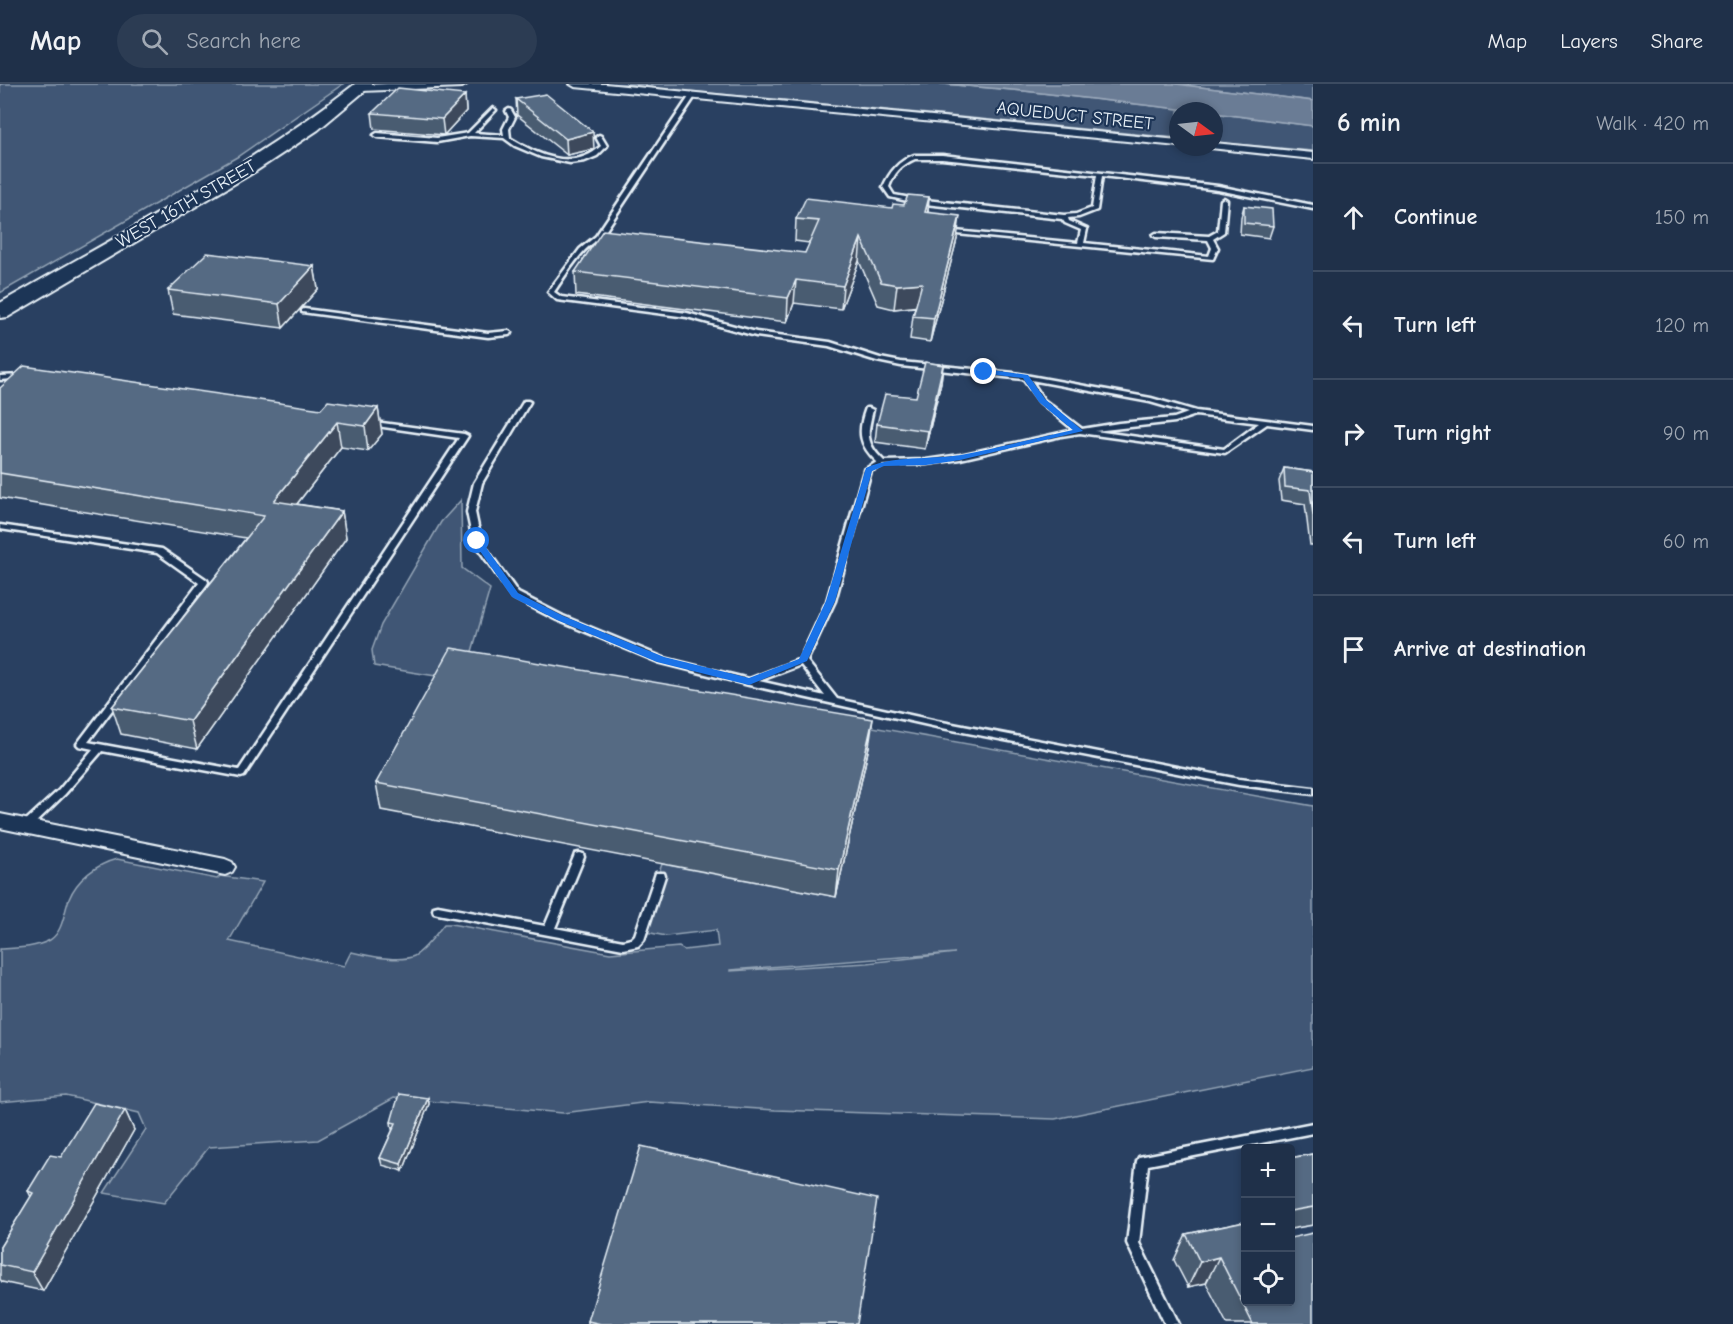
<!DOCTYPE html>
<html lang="en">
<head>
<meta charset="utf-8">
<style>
	body { margin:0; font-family:"Comic Neue",sans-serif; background:#2c3c53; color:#f1f3f6 }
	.controls { position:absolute; right:18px; bottom:18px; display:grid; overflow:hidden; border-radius:6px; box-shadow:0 3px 9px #0003 }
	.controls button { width:54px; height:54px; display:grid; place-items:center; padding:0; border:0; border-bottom:2px solid #3c4b61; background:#1f3049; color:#f1f3f6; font:30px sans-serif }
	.compass { position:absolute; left:1169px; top:18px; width:54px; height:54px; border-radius:50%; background:#1f3049; box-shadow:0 3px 9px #0003; rotate:105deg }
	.stop { position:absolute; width:18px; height:18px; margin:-14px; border:4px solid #1a73e8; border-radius:50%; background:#fff }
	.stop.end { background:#1a73e8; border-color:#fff; box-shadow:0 2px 6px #0008 }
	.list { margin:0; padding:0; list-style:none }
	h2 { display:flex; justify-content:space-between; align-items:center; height:78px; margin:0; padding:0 24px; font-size:26px }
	h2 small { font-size:20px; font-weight:400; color:#a1a9b4 }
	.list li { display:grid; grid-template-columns:39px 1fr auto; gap:18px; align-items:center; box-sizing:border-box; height:108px; padding:0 24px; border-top:2px solid #3c4b61 }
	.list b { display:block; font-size:22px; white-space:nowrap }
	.list em { font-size:20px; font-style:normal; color:#a1a9b4 }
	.icon { flex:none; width:33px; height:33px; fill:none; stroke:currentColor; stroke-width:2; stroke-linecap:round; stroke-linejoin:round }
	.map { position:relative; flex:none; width:1313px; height:1240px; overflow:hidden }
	header { display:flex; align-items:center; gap:36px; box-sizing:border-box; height:84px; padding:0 30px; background:#1f3049; border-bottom:2px solid #3c4b61 }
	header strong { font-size:28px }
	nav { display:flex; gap:33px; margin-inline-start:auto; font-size:21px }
	.search { width:420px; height:54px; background:#2c3c53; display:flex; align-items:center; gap:15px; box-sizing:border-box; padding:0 21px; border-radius:33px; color:#a1a9b4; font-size:22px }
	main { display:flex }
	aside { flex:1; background:#1f3049 }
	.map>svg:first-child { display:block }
	.green { fill:#415774; stroke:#94a4b6; stroke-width:1.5; fill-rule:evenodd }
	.water { fill:#6b7c95; stroke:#9dabbd; stroke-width:1.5 }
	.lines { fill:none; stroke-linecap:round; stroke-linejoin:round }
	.lane-casing { stroke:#e8f1f8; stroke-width:5 }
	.street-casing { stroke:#e8f1f8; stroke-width:4 }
	.primary-casing { stroke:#e8f1f8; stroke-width:4 }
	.lane { fill:#1d3557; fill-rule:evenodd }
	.street { fill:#1d3557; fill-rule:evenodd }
	.primary { fill:#1d3557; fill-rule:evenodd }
	.wall { fill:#495b71; stroke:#e8f1f8; stroke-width:1.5 }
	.shaded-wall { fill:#3c4a5c; stroke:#e8f1f8; stroke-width:1.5 }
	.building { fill:#556a83; stroke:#e8f1f8; stroke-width:1.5 }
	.route { fill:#1a73e8 }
	.labels { text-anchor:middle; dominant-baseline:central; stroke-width:4.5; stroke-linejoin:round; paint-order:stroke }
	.far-street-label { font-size:18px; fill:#e8f1f8; stroke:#1d3557 }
</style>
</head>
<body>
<header>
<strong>Map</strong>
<div class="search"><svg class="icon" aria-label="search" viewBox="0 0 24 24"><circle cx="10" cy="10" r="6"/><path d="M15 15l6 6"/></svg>Search here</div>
<nav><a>Map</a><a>Layers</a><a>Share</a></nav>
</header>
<main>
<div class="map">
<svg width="1313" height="1240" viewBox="0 0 1313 1240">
	<rect width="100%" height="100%" fill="#294061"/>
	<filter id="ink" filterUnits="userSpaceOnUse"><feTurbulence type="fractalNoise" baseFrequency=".0167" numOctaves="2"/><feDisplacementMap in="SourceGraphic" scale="12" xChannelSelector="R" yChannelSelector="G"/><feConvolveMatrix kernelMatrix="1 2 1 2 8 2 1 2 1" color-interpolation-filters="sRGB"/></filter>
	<g filter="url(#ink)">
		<path class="green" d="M0,0H343L237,73L0,209Z
			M616,0H943L1024,7L1196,27H1178V54Z
			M1176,0H1313V17Z
			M1214,29L1313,42V67L1214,58Z
			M461,416L462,484L490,505L471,571L1313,722V983L1055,1035L775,1026L649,1018L563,1029L394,1014L318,1056L209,1063L164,1119L104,1109L146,1045L139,1029L66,1012L0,1018V865C17,864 35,864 50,856C63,848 64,828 69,815C77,795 97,780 117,775L217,795L220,792L263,798L229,857L344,882L351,868C367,871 399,879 414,872C425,866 436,850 444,840H451L610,869L679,863L684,866L718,862L716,846L666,852L646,848L643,833L662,780L836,813L869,662L374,582L372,566L381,541L441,438ZM955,869L867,879L730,887V886Z"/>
		<path class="water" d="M943,0H1176L1313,17V42L1214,29V27H1196L1024,7Z"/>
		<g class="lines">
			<g class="lane-casing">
				<path id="lane" d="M691,10L696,11L602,152L604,154L603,155C586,156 564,194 554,208L561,213L687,229L756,248L830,258L880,274L901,278L1014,289L1151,314L1196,327L1313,342V346L1267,340L1225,369L1080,349L1061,352L960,375L926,380L883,381L871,387L835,517L807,577L837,615L937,637L1239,695L1313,704V710L1239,701L937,643L749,601L658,578L557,536L512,513L473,457L467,428L474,399L524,317H528L530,318L482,399L475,428L481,457L518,509L563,532L664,574L749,595L800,575L827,517L864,386L877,378C859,361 857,348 866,324H869L873,326C867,350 865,359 884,377L926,376L960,371L1074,346L1040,318L1023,295L901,282L877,277L829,262L756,252L687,233L557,216L548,208L580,165L596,152ZM1031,296L1150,318L1188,329L1174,334L1119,339L1082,345L1044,316ZM1196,331L1259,339L1224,365L1095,347L1175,338ZM801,581L825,612L759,597Z
					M493,24L496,26L495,27L474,49L504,51L503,45L509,33L506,27L509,25L511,26L515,33L509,45L510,54C537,71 574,88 601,62L596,53L599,51L601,52L607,62L597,72L585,77L570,79L541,73L515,62L504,54L470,52L437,58L377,53L374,51L377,49L437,54L468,49Z
					M914,71H942L1218,102L1313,121V125L1218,106L1102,92L1097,126L1079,133L1068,134L1069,137L1087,145L1084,159L1209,172L1212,164L1208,156L1156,153L1153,151L1156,149L1209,152L1218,147L1221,116L1224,114L1227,116L1224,148L1213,155L1218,164L1213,175L957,150L954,148L955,147L1078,159L1081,146L1065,139L1062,135L916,119L890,113L883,103C890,88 898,77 914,71ZM915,75H942L1097,91L1092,124L1076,130L1064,131L916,115L894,111L889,103C894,89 901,81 915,75Z
					M304,225L488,249L509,247L512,249L509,251L488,253L302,228V226Z
					M23,291L26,293L25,294L0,296V292Z
					M367,337L464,350L468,352L244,692L241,693L102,667L65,710L29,745H23L21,742L23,739L59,706L93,665L79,662L77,660L199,499L157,469L0,445V441L162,465L207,496L208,498L207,500L88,658L239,686L459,354L370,341H367Z
					M579,769L583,770L584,773L555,844L623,857L631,855L635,851L655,792L656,789H664L665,792L644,856L638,862L623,865L438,830L434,829L433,826L434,823L438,822L545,842L574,773L575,770Z
					M1313,1039V1049L1148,1081L1139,1159L1179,1240H1165L1127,1159L1137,1077L1139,1073Z"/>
			</g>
			<g class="street-casing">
				<path id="street" d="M387,0H467L462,3L361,7L356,4L361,1Z
					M570,0H605L1178,56V62L575,3Z
					M1214,59L1313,69V75L1210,64L1214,63Z
					M0,730L225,775L232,778L235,783L232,788L225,791L0,744Z"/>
			</g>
			<g class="primary-casing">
				<path id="primary" d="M355,0H373L318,46L256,87L8,233L0,234V219C120,150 245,86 355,0Z"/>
			</g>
			<use href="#lane" class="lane"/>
			<use href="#street" class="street"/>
			<use href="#primary" class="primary"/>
		</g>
		<path class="wall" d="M465,11L466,27L444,51L374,45L372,29Z
			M516,15L594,65L567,71L517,31Z
			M929,113L928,129L957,155L930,258L910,255L913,232L915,223L894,225L878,221L859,177L841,225L794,219L787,238L576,211L575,188L805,169L810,159L795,157L796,135L892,124Z
			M1244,122L1273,142L1269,154L1240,150L1241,133Z
			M314,182L318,205L283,244L173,230L168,206Z
			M943,281L941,298L925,365L875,358L877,340L916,313Z
			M0,304L321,325L378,324L382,350L368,367L341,363L297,420L342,427L346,454L197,665L121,650L112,623L246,454L0,414Z
			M1284,384L1313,388V461H1310L1305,420L1281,416L1279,397Z
			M869,662L836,813L381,726L376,699Z
			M428,1014L429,1020L403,1087L382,1081L380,1074L393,1045H392L391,1038Z
			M125,1026L134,1046L43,1207L2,1198L0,1195V1163L31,1113L28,1107L61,1073Z
			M1313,1070V1141L1290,1145V1074Z
			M1245,1138V1218L1313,1240H1227L1206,1199L1188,1203L1174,1176L1186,1150Z
			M588,1237L857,1240H588Z"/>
		<path class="shaded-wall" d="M465,11L466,27L444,51L442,35Z
			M593,48L594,65L567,71L566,55Z
			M929,113L927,136L925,128Z
			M960,132L957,155L930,258L934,234Z
			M861,154L859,177L841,225L843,202Z
			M314,182L318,205L283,244L279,220Z
			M796,196L794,219L787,238L788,214Z
			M922,199L919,222L894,225L897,201Z
			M943,281L941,298L925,365L928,347Z
			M378,324L382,350L368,367L365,342Z
			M337,338L341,363L279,443L274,417Z
			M342,427L346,454L197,665L190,637Z
			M873,635L869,662L836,813L839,786Z
			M428,1014L429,1020L403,1087L401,1080Z
			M125,1026L134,1046L43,1207L32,1188Z
			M1219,1173L1206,1199L1188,1203L1200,1178Z"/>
		<path class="building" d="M398,4L465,11L442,35L372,29Z
			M546,10L593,48L566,55L516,15Z
			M908,111L929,113L925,128L960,132L934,234L913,232L922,199L897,201L881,198L861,154L843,202L796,196L788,214L575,188L603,146L805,169L819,137L796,135L806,114L892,124L893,120L904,121Z
			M1244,122L1272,125L1273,142L1244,139Z
			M207,169L314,182L279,220L168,206Z
			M925,278L943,281L928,347L877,340L885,310L916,313Z
			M24,282L321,325L328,317L378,324L365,342L337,338L274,417L342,427L190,637L112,623L264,432L0,389V304Z
			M1284,384L1313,388V432L1310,406L1285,403Z
			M451,564L873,635L839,786L376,699Z
			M399,1010L428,1014L401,1080L380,1074L396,1039L391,1038Z
			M94,1019L125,1026L32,1188L0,1181V1163L33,1109L28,1107L50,1071L61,1073Z
			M641,1062L877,1115L857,1240H601L588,1237Z
			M1313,1070V1123L1290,1127V1074Z
			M1245,1138V1218H1290V1154L1313,1149V1240H1253L1219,1173L1200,1178L1186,1150Z"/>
	</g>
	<path class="route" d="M984,285L1028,291L1045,315L1083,347L960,376L926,381L884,382L872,387L835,517L807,577L749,601L657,578L557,536L512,513L473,457L480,455L518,509L563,532L664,573L749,594L799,575L826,517L866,384C893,371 930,376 961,371C998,364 1036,354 1073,346L1039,318L1023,294L981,289Z"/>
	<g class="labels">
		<g class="far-street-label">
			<text transform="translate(1075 32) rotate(6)">AQUEDUCT STREET</text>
			<text transform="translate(186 120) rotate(-30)">WEST 16TH STREET</text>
		</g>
	</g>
</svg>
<div class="controls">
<button>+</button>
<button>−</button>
<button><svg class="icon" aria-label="locate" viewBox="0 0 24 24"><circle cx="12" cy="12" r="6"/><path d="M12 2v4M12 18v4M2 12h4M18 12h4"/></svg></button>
</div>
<svg class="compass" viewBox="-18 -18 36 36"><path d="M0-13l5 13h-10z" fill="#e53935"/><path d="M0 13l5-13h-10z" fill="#a1a9b4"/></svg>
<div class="stop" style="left:477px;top:457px"></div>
<div class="stop end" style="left:984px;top:288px"></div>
</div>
<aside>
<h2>6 min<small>Walk · 420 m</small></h2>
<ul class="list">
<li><svg class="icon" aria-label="ahead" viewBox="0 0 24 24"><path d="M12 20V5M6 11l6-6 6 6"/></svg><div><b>Continue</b></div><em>150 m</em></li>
<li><svg class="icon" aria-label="left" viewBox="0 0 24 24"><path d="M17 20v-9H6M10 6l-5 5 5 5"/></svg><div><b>Turn left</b></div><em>120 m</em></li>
<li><svg class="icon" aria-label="right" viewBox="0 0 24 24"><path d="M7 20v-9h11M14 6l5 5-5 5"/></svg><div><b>Turn right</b></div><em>90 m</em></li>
<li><svg class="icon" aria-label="left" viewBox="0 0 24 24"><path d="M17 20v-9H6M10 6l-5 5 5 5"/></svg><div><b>Turn left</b></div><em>60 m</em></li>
<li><svg class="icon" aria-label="arrive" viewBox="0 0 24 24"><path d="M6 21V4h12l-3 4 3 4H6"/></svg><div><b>Arrive at destination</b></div></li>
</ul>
</aside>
</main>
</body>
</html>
